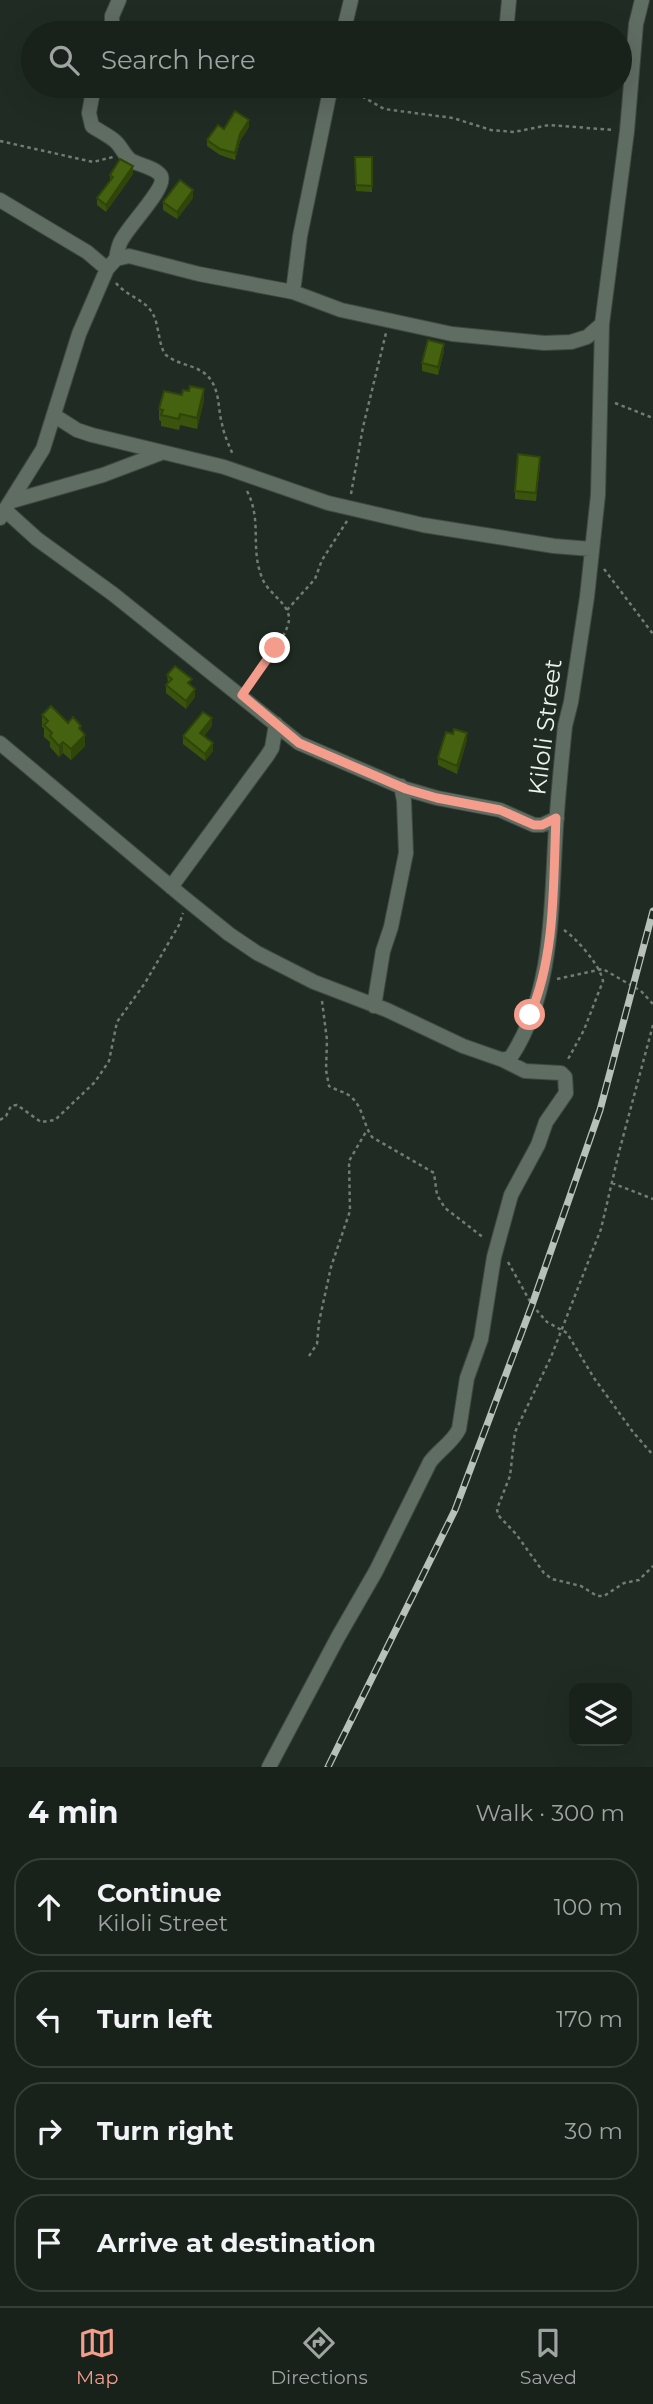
<!DOCTYPE html>
<html lang="en">
<head>
<meta charset="utf-8">
<style>
	body { margin:0; font-family:Montserrat,sans-serif; background:#212923; color:#f1f3f6 }
	.controls { position:absolute; right:21px; bottom:21px; display:grid; overflow:hidden; border-radius:14px; box-shadow:0 7px 28px #0002 }
	.controls button { width:63px; height:63px; display:grid; place-items:center; padding:0; border:0; border-bottom:2px solid #363e39; background:#18211a; color:#f1f3f6; font:35px sans-serif }
	.stop { position:absolute; width:21px; height:21px; margin:-16px; border:5px solid #f49d8c; border-radius:50%; background:#fff }
	.stop.end { background:#f49d8c; border-color:#fff; box-shadow:0 2px 7px #0008 }
	.list { margin:0; padding:0; list-style:none }
	h2 { display:flex; justify-content:space-between; align-items:center; height:91px; margin:0; padding:0 28px; font-size:30px }
	h2 small { font-size:23px; font-weight:400; color:#9fa3a2 }
	.list li { display:grid; grid-template-columns:46px 1fr auto; gap:21px; align-items:center; box-sizing:border-box; height:98px; margin:0 14px 14px; padding:0 14px; border:2px solid #363e39; border-radius:28px }
	.list b { display:block; font-size:26px; white-space:nowrap }
	.list p { margin:0; font-size:23px; white-space:nowrap; color:#9fa3a2 }
	.list em { font-size:23px; font-style:normal; color:#9fa3a2 }
	.icon { flex:none; width:38px; height:38px; fill:none; stroke:currentColor; stroke-width:2; stroke-linecap:round; stroke-linejoin:round }
	.map { position:relative; flex:none; width:653px; height:1767px; overflow:hidden }
	.search { position:absolute; background:#18211a; box-shadow:0 7px 28px #0002; left:21px; right:21px; top:21px; height:77px; display:flex; align-items:center; gap:18px; box-sizing:border-box; padding:0 24px; border-radius:38px; color:#9fa3a2; font-size:26px }
	.sheet { height:539px; background:#18211a }
	nav { display:flex; justify-content:space-around; align-items:center; box-sizing:border-box; height:98px; border-top:2px solid #363e39; background:#18211a; font-size:19px; color:#9fa3a2 }
	nav a { display:grid; justify-items:center; gap:4px }
	nav .on { color:#f49d8c }
	.map>svg:first-child { display:block }
	.lines { fill:none; stroke-linecap:round; stroke-linejoin:round }
	.minor-casing { stroke:#404a42; stroke-width:16 }
	.path { stroke:#717c74; stroke-width:2.5; stroke-dasharray:3.5 3.5; stroke-linecap:butt }
	.minor { stroke:#606d63; stroke-width:14 }
	.rail-casing { stroke:#b7c0b9; stroke-width:7 }
	.rail { stroke:#202c23; stroke-width:4.5; stroke-dasharray:13; stroke-linecap:butt }
	.wall { fill:#3a540d }
	.shaded-wall { fill:#30450a }
	.building { fill:#44620f; stroke:#30450a; stroke-width:2 }
	.route { stroke:#f49d8c; stroke-width:9 }
	.labels { text-anchor:middle; dominant-baseline:central; stroke-width:5; stroke-linejoin:round; paint-order:stroke }
	.street-label { font-size:24px; fill:#edf4ee; stroke:#202c23 }
</style>
</head>
<body>
<div class="map">
<svg width="653" height="1767" viewBox="0 0 653 1767">
	<rect width="100%" height="100%" fill="#202c23"/>
	<g class="lines">
		<g class="minor-casing">
			<path id="minor" d="M112,33V16L119,0
				M343,33L351,0
				M506,33L509,0
				M94,86L89,113L92,126C99,131 108,135 115,141C122,147 124,156 132,161C140,165 156,168 161,176C167,188 126,228 120,243C118,248 117,253 116,259
				M0,200L87,252L107,269
				M293,292L300,236L331,86
				M55,416L77,430L92,435L224,467L328,503L423,525L554,546L591,549
				M12,501L103,475L161,453
				M5,510L37,539L113,594L299,743L406,789L437,798L500,810L534,825H542L557,818
				M0,518L43,449L79,334L107,269L116,259L129,256L199,274L293,292L341,310L452,334L544,343L571,342L587,337L602,324
				M0,743L182,896L229,934L257,953L314,982L387,1010L463,1046L503,1060L511,1057C552,994 551,916 555,844C557,805 561,765 565,726L571,702L587,597L598,495L602,324L627,131L636,24L642,0
				M171,887L267,756L272,748L276,724
				M374,1006L383,951L391,927L406,853L404,801L401,786
				M269,1767L338,1637L376,1571L430,1462C439,1450 453,1442 459,1429L467,1378L481,1339L494,1257L511,1195L538,1145L546,1122L566,1093L565,1077L561,1073L525,1071L503,1060"/>
		</g>
		<path class="path" d="M344,86L384,109L453,118L491,130L514,132L549,125L614,130
			M0,141L93,162L113,157
			M116,283C126,296 145,299 153,314C159,325 159,348 166,355C180,367 202,364 212,382C220,395 218,410 222,424C224,435 229,445 233,455
			M615,403L653,418
			M247,491C263,522 249,548 263,580C269,594 290,604 289,620C287,637 261,670 250,684
			M351,494L363,427L386,333
			M604,569L653,634
			M287,610L315,579L322,560L347,521
			M564,930C577,939 600,965 603,981L584,1030L567,1061
			M557,979L603,969L641,991L653,1004
			M322,1001L327,1040L326,1070L329,1086C335,1090 343,1091 350,1096C363,1106 363,1124 372,1137L434,1173L437,1195L445,1208L484,1238
			M653,1025L619,1152L601,1229L551,1357L515,1432L510,1476L497,1509L498,1515L516,1534L544,1573L552,1579L581,1586L597,1596H604L624,1583L639,1580L653,1566
			M0,1120L6,1116L11,1106L17,1105L41,1122L55,1120L95,1082L109,1061L117,1022L145,983L179,925L183,913
			M612,1183L653,1199
			M508,1262L532,1305L547,1322L567,1333L594,1378L633,1432L653,1455
			M309,1356L317,1344L319,1322L331,1267L350,1211L349,1161L367,1130"/>
		<use href="#minor" class="minor"/>
		<g class="rail-casing">
			<path id="rail" d="M328,1767L455,1510L532,1305L600,1110L653,911"/>
		</g>
		<use href="#rail" class="rail"/>
	</g>
	<path class="wall" d="M249,127L240,141L235,160L220,155L207,146V140L224,129Z
		M355,157H372V192L356,191Z
		M133,174L106,212L97,205V198L110,180V175Z
		M193,198L177,219L163,210V202Z
		M444,351L438,375L422,371V363Z
		M204,400L197,429L180,425L179,430L161,426V421L159,420V409Z
		M540,464L536,501L515,499V491Z
		M167,675L192,686L195,697L186,709L166,693V685L168,683Z
		M42,715L68,723L81,731L85,746L71,760L63,753L59,757L50,747V742L44,737V728L42,727Z
		M212,726L204,736L213,751L205,761L183,744V736Z
		M467,740L457,774L438,765V758Z"/>
	<path class="shaded-wall" d="M249,120V127L240,141L235,160V153L240,134Z
		M133,166V174L106,212V205Z
		M193,190V198L177,219V212Z
		M444,344V351L438,375V367Z
		M204,389V400L197,429V418Z
		M195,689V697L186,709V701Z
		M212,718V726L200,740V733Z
		M467,733V740L457,774V766Z
		M85,735V746L71,760V749Z
		M63,742V753L59,757V746Z
		M213,743V751L205,761V754Z"/>
	<path class="building" d="M480,31L490,32V33H480Z
		M235,111L249,120L240,134L235,153L220,149L207,140L218,125L224,129Z
		M355,157H372V186L356,185Z
		M120,159L133,166L106,205L97,198L113,177L110,175Z
		M180,180L193,190L177,212L163,202Z
		M428,340L444,344L438,367L422,363Z
		M190,386L204,389L197,418L180,414L179,419L161,415L163,410L159,409L164,391L182,395L183,390L189,391Z
		M518,454L540,457L536,493L515,491Z
		M175,666L192,679L188,683L195,689L186,701L166,685L172,679L167,675Z
		M51,706L68,723L73,717L81,726L79,728L85,735L71,749L63,742L59,746L50,736L52,733L44,725L48,721L42,715Z
		M203,712L212,718L200,733L213,743L205,754L183,736Z
		M454,729L467,733L457,766L438,758L446,732L453,734Z"/>
	<g class="lines">
		<path class="route" d="M275,648L242,695L299,743L406,789L437,798L500,810L534,825H542L556,818C553,883 556,955 530,1015"/>
	</g>
	<g class="labels">
		<g class="street-label">
			<text transform="translate(545 727) rotate(-83)">Kiloli Street</text>
		</g>
	</g>
</svg>
<div class="controls">
<button><svg class="icon" aria-label="layers" viewBox="0 0 24 24"><path d="M12 4l9 5-9 5-9-5zM3 14l9 5 9-5"/></svg></button>
</div>
<div class="stop" style="left:530px;top:1015px"></div>
<div class="stop end" style="left:275px;top:648px"></div>
<div class="search"><svg class="icon" aria-label="search" viewBox="0 0 24 24"><circle cx="10" cy="10" r="6"/><path d="M15 15l6 6"/></svg>Search here</div>
</div>
<section class="sheet">
<h2>4 min<small>Walk · 300 m</small></h2>
<ul class="list">
<li><svg class="icon" aria-label="ahead" viewBox="0 0 24 24"><path d="M12 20V5M6 11l6-6 6 6"/></svg><div><b>Continue</b><p>Kiloli Street</p></div><em>100 m</em></li>
<li><svg class="icon" aria-label="left" viewBox="0 0 24 24"><path d="M17 20v-9H6M10 6l-5 5 5 5"/></svg><div><b>Turn left</b></div><em>170 m</em></li>
<li><svg class="icon" aria-label="right" viewBox="0 0 24 24"><path d="M7 20v-9h11M14 6l5 5-5 5"/></svg><div><b>Turn right</b></div><em>30 m</em></li>
<li><svg class="icon" aria-label="arrive" viewBox="0 0 24 24"><path d="M6 21V4h12l-3 4 3 4H6"/></svg><div><b>Arrive at destination</b></div></li>
</ul>
</section>
<nav>
<a class="on"><svg class="icon" aria-label="map" viewBox="0 0 24 24"><path d="M3 6l6-2 6 2 6-2v14l-6 2-6-2-6 2zM9 4v14M15 6v14"/></svg>Map</a>
<a><svg class="icon" aria-label="directions" viewBox="0 0 24 24"><path d="M12 3l9 9-9 9-9-9zM9 14v-3h6M13 9l2 2-2 2"/></svg>Directions</a>
<a><svg class="icon" aria-label="saved" viewBox="0 0 24 24"><path d="M7 4h10v16l-5-4-5 4z"/></svg>Saved</a>
</nav>
</body>
</html>
